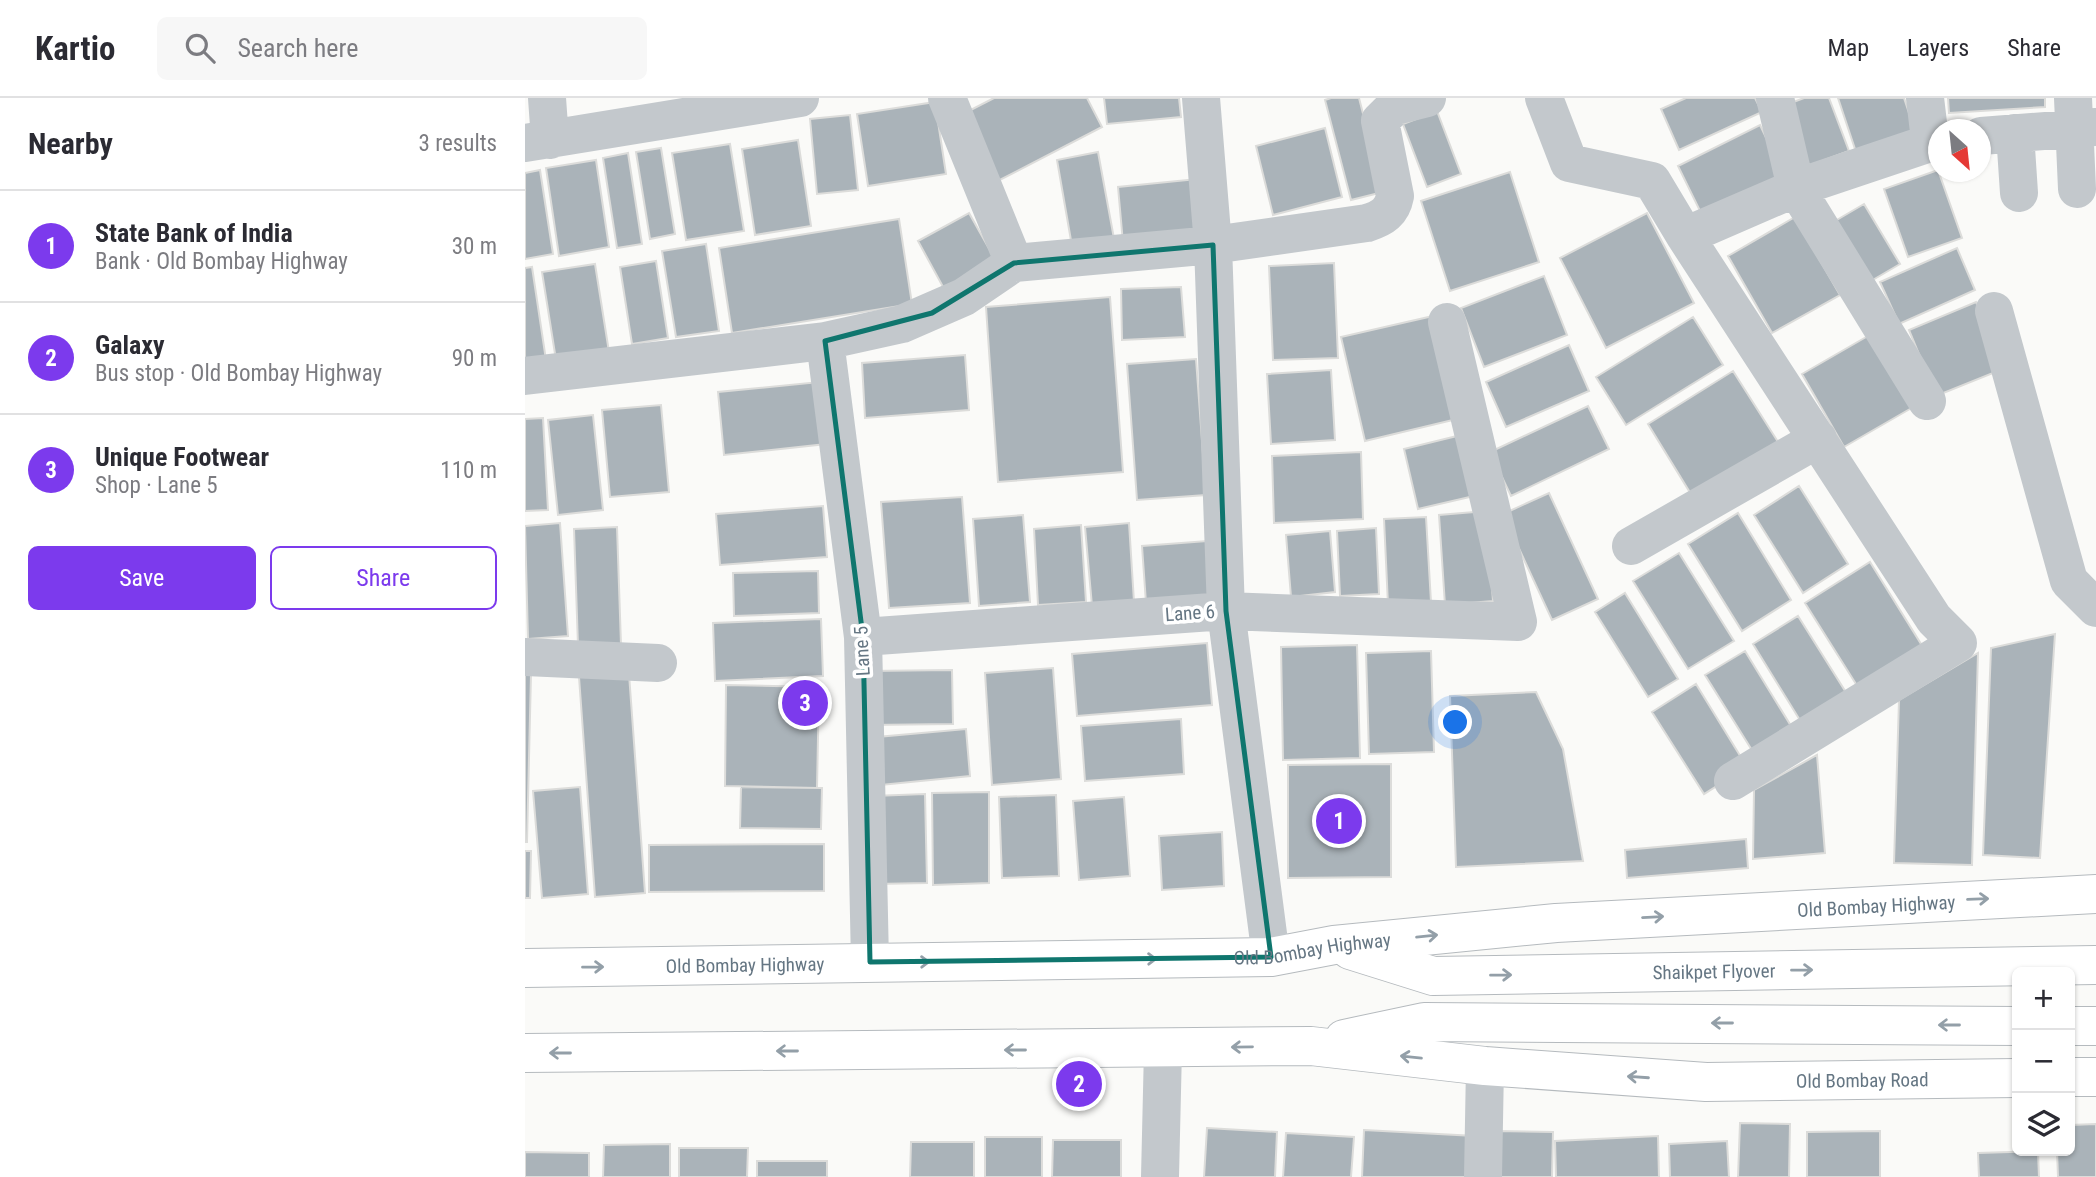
<!DOCTYPE html>
<html lang="en">
<head>
<meta charset="utf-8">
<style>
	body { margin:0; font-family:"Roboto Condensed",sans-serif; background:#f7f7f7; color:#2b2b33 }
	.controls { position:absolute; right:21px; bottom:21px; display:grid; overflow:hidden; border-radius:10px; box-shadow:0 2px 5px #0004 }
	.controls button { width:63px; height:63px; display:grid; place-items:center; padding:0; border:0; border-bottom:2px solid #e1e1e2; background:#fff; color:#2b2b33; font:35px sans-serif }
	.compass { position:absolute; left:1403px; top:21px; width:63px; height:63px; border-radius:50%; background:#fff; box-shadow:0 2px 5px #0004; rotate:153deg }
	.you { position:absolute; left:931px; top:625px; width:24px; height:24px; margin:-18px; border:5px solid #fff; border-radius:50%; background:#1a73e8; box-shadow:0 0 0 10px #1a73e833 }
	.badge { display:grid; place-items:center; width:46px; height:46px; border-radius:50%; background:#7c3aed; color:#fff; font-size:23px; font-weight:700 }
	.pin { position:absolute; translate:-50% -50%; border:4px solid #fff; box-shadow:0 2px 7px #0006 }
	.list { margin:0; padding:0; list-style:none }
	h2 { display:flex; justify-content:space-between; align-items:center; height:91px; margin:0; padding:0 28px; font-size:30px }
	h2 small { font-size:23px; font-weight:400; color:#7c7c81 }
	.list li { display:grid; grid-template-columns:46px 1fr auto; gap:21px; align-items:center; box-sizing:border-box; height:112px; padding:0 28px; border-top:2px solid #e1e1e2 }
	.list b { display:block; font-size:26px; white-space:nowrap }
	.list p { margin:0; font-size:23px; white-space:nowrap; color:#7c7c81 }
	.list em { font-size:23px; font-style:normal; color:#7c7c81 }
	.actions { display:flex; gap:14px; padding:21px 28px }
	.actions a { flex:1; padding:16px 0; border:2px solid #7c3aed; border-radius:10px; text-align:center; font-size:24px; color:#7c3aed }
	.actions .main { background:#7c3aed; color:#fff }
	.icon { flex:none; width:38px; height:38px; fill:none; stroke:currentColor; stroke-width:2; stroke-linecap:round; stroke-linejoin:round }
	.map { position:relative; flex:none; width:1571px; height:1079px; overflow:hidden }
	header { display:flex; align-items:center; gap:42px; box-sizing:border-box; height:98px; padding:0 35px; background:#fff; border-bottom:2px solid #e1e1e2 }
	header strong { font-size:33px }
	nav { display:flex; gap:38px; margin-inline-start:auto; font-size:24px }
	.search { width:490px; height:63px; background:#f7f7f7; display:flex; align-items:center; gap:18px; box-sizing:border-box; padding:0 24px; border-radius:10px; color:#7c7c81; font-size:26px }
	main { display:flex }
	aside { flex:1; background:#fff }
	.map>svg:first-child { display:block }
	.building { fill:#aab3b9; stroke:#dcdcda; stroke-width:2 }
	.lines { fill:none; stroke-linecap:round; stroke-linejoin:round }
	.major-casing { stroke:#b5babe; stroke-width:40 }
	.minor { stroke:#c3c8cc; stroke-width:38 }
	.major { stroke:#fff; stroke-width:38 }
	.oneway { stroke:#939fa8 }
	.marked { fill:none; stroke:#0f766e; stroke-width:5; stroke-linejoin:round }
	.labels { text-anchor:middle; dominant-baseline:central; stroke-width:7; stroke-linejoin:round; paint-order:stroke }
	.street-label { font-size:19px; fill:#657683; stroke:#fff }
</style>
</head>
<body>
<header>
<strong>Kartio</strong>
<div class="search"><svg class="icon" aria-label="search" viewBox="0 0 24 24"><circle cx="10" cy="10" r="6"/><path d="M15 15l6 6"/></svg>Search here</div>
<nav><a>Map</a><a>Layers</a><a>Share</a></nav>
</header>
<main>
<aside>
<h2>Nearby<small>3 results</small></h2>
<ul class="list">
<li><span class="badge">1</span><div><b>State Bank of India</b><p>Bank · Old Bombay Highway</p></div><em>30 m</em></li>
<li><span class="badge">2</span><div><b>Galaxy</b><p>Bus stop · Old Bombay Highway</p></div><em>90 m</em></li>
<li><span class="badge">3</span><div><b>Unique Footwear</b><p>Shop · Lane 5</p></div><em>110 m</em></li>
</ul>
<div class="actions"><a class="main">Save</a><a>Share</a></div>
</aside>
<div class="map">
<svg width="1571" height="1079" viewBox="0 0 1571 1079">
	<rect width="100%" height="100%" fill="#fafaf8"/>
	<path class="building" d="M469,0H562L577,29L467,86L432,19Z
		M579,0H654L656,19L582,26Z
		M806,0H834L858,94L826,102L800,2Z
		M1161,0H1230L1237,14L1154,52L1136,11Z
		M1279,0H1304L1324,53L1278,70L1255,9Z
		M1313,0H1379L1391,36L1332,57Z
		M1423,0H1520V9L1424,15Z
		M410,4L421,76L343,88L332,16Z
		M912,13L936,76L902,89L878,26Z
		M325,17L333,92L292,96L285,21Z
		M1235,27L1259,77L1177,117L1153,68Z
		M800,30L817,99L748,117L731,48Z
		M273,42L286,128L230,137L217,51Z
		M205,46L219,133L161,142L147,55Z
		M136,50L150,136L125,141L111,54Z
		M573,54L590,146L548,154L532,62Z
		M103,55L117,146L92,150L78,60Z
		M71,62L84,149L34,158L21,70Z
		M15,72L28,156L0,161V75Z
		M1413,72L1437,140L1383,159L1359,91Z
		M985,74L1014,164L925,193L896,103Z
		M672,81L677,137L598,145L593,89Z
		M1339,106L1375,166L1346,183L1310,123Z
		M444,115L475,170L423,198L393,143Z
		M1122,115L1169,205L1081,250L1035,160Z
		M1270,119L1315,197L1247,235L1203,158Z
		M374,121L387,206L207,235L194,150Z
		M181,146L194,233L151,239L137,153Z
		M1432,150L1450,192L1374,226L1355,184Z
		M131,163L143,240L107,246L95,169Z
		M809,165L813,260L748,262L744,168Z
		M70,166L84,254L31,262L17,174Z
		M7,169L21,262L0,264V170Z
		M1019,178L1042,237L959,269L936,210Z
		M656,189L660,239L597,242L596,191Z
		M585,199L598,374L473,384L461,209Z
		M1451,204L1478,271L1411,298L1384,232Z
		M908,218L932,321L840,343L816,239Z
		M1168,219L1198,267L1101,327L1071,279Z
		M1355,231L1397,304L1319,349L1277,276Z
		M1044,247L1064,293L981,329L961,284Z
		M440,257L444,312L340,320L337,265Z
		M671,261L681,397L612,402L602,266Z
		M806,272L810,342L746,346L742,276Z
		M1208,273L1255,347L1169,401L1123,326Z
		M294,284L301,346L199,357L193,294Z
		M136,307L144,394L85,399L77,312Z
		M1063,308L1084,351L986,398L965,354Z
		M68,317L78,412L33,417L23,322Z
		M18,320L23,412L0,413V321Z
		M936,337L949,398L893,411L879,351Z
		M836,354L838,421L749,425L747,358Z
		M1274,388L1323,466L1278,495L1229,417Z
		M1024,395L1073,501L1027,522L978,416Z
		M437,399L445,505L364,510L356,404Z
		M298,408L302,459L195,467L191,416Z
		M961,413L968,503L920,507L914,417Z
		M1213,415L1266,502L1217,533L1163,446Z
		M498,417L505,504L454,508L448,421Z
		M901,419L906,504L863,507L859,421Z
		M35,425L43,538L3,541L0,428Z
		M604,425L609,504L567,508L560,429Z
		M556,427L561,504L513,507L509,431Z
		M92,429L96,547L53,548L49,431Z
		M851,430L854,496L815,498L812,433Z
		M805,433L810,494L766,499L761,437Z
		M682,443L686,500L621,505L617,448Z
		M1154,455L1209,543L1163,571L1108,483Z
		M1345,464L1401,554L1336,594L1280,505Z
		M293,473L294,515L209,518L208,475Z
		M1100,495L1153,581L1123,599L1070,514Z
		M1273,518L1327,604L1281,632L1228,546Z
		M296,521L298,578L190,583L188,525Z
		M1530,536L1515,760L1458,757L1466,550Z
		M682,545L687,607L552,618L547,556Z
		M832,547L835,660L758,662L756,549Z
		M906,553L909,654L844,656L841,555Z
		M1220,553L1274,641L1235,665L1180,577Z
		M1453,555L1447,767L1369,765L1374,602Z
		M528,570L536,681L467,687L460,575Z
		M427,572L428,626L343,627V573Z
		M0,575L6,576L2,744H0Z
		M104,576L120,795L70,799L54,579Z
		M1171,586L1222,669L1179,696L1127,614Z
		M201,587L294,589L292,690L200,688Z
		M1011,594L1038,651L1058,763L931,769L925,598Z
		M656,621L659,676L560,683L556,628Z
		M441,631L445,678L346,688L341,640Z
		M1292,657L1300,755L1228,761L1229,692Z
		M866,666V779L763,780V667Z
		M55,689L63,796L17,800L8,693Z
		M216,689L297,690L296,731L215,730Z
		M464,694V785L408,787L407,695Z
		M400,696L402,785L350,786L348,698Z
		M531,697L534,778L477,780L474,699Z
		M599,699L605,778L554,782L548,703Z
		M697,734L699,788L637,792L634,738Z
		M1221,741L1223,770L1102,780L1100,752Z
		M299,746V793L124,794V747Z
		M0,753H6L5,800H0Z
		M1215,1025L1265,1026L1264,1079H1213Z
		M1571,1026V1079H1533L1532,1053H1545V1027Z
		M682,1030L752,1034L750,1079H679Z
		M839,1032L950,1038L948,1079H837Z
		M970,1033L1028,1034L1027,1079H971Z
		M1355,1033V1079H1282V1034Z
		M761,1035L829,1039L826,1079H758Z
		M1133,1038L1134,1079H1031L1030,1043Z
		M460,1039H517V1079H460Z
		M528,1042H596V1079H527Z
		M1202,1043L1204,1079H1145L1144,1046Z
		M386,1044H449V1079H385Z
		M145,1046V1079H78L79,1047Z
		M154,1050H223L222,1079H154Z
		M1513,1053L1514,1079H1454L1453,1055Z
		M0,1054L64,1055V1079H0Z
		M232,1063H302V1079H232Z"/>
	<g class="lines">
		<g class="major-casing">
			<g id="major">
				<path id="s1" d="M825,852L908,878L1571,867"/>
				<path id="s2" d="M0,870L746,859L809,847L1031,825L1571,796"/>
				<path d="M1545,928H1571"/>
				<path d="M819,941L899,924L1492,928"/>
				<path id="s3" d="M0,955L786,948L960,968L1181,984L1492,980"/>
				<path d="M1545,979H1571"/>
			</g>
		</g>
		<path class="minor" d="M22,0L25,42
			M422,0L489,165
			M676,0L688,147L701,513L746,859
			M1019,0L1044,65L1127,83L1160,138L1409,521L1433,545L1208,683
			M1250,0L1271,90L1402,303
			M1400,0L1405,42
			M1548,0L1552,91
			M1490,35L1494,95
			M1456,38L1571,29
			M0,45L275,0
			M1160,138L1271,90L1414,42
			M1469,213L1544,483L1571,510
			M300,243L338,539L345,864
			M0,278L300,243L377,226L439,199L489,165L688,147L842,125C858,120 867,114 870,98L855,23L870,8L902,0
			M1106,448L1293,341
			M338,539L701,513L993,524L922,224
			M0,559L133,565
			M635,1079L638,951
			M958,1079L960,968"/>
		<use href="#major" class="major"/>
	</g>
	<defs><path id="oneway-shaft" d="M-6 0H5M1.5-3L5.5 0L1.5 3" fill="none" stroke-width="1.6" stroke-linecap="round" stroke-linejoin="round" transform="scale(1.75)"/></defs>
	<g class="oneway">
		<use href="#oneway-shaft" transform="translate(1453 801) rotate(-2)"/>
		<use href="#oneway-shaft" transform="translate(1128 819) rotate(-3)"/>
		<use href="#oneway-shaft" transform="translate(902 838) rotate(-6)"/>
		<use href="#oneway-shaft" transform="translate(621 861) rotate(-1)"/>
		<use href="#oneway-shaft" transform="translate(394 864) rotate(-1)"/>
		<use href="#oneway-shaft" transform="translate(68 869) rotate(-1)"/>
		<use href="#oneway-shaft" transform="translate(1277 872) rotate(-1)"/>
		<use href="#oneway-shaft" transform="translate(976 877) rotate(-1)"/>
		<use href="#oneway-shaft" transform="translate(1197 925) rotate(-180)"/>
		<use href="#oneway-shaft" transform="translate(1424 927) rotate(-180)"/>
		<use href="#oneway-shaft" transform="translate(717 949) rotate(179)"/>
		<use href="#oneway-shaft" transform="translate(490 952) rotate(180)"/>
		<use href="#oneway-shaft" transform="translate(262 953) rotate(180)"/>
		<use href="#oneway-shaft" transform="translate(35 955) rotate(180)"/>
		<use href="#oneway-shaft" transform="translate(886 959) rotate(-174)"/>
		<use href="#oneway-shaft" transform="translate(1113 979) rotate(-176)"/>
	</g>
	<path class="marked" d="M688,147L701,513L746,859L345,864L338,539L300,243L407,215L489,165Z"/>
	<g class="labels">
		<g class="street-label">
			<text transform="translate(665 515) rotate(-4)">Lane 6</text>
			<text transform="translate(337 553) rotate(-93)">Lane 5</text>
			<text stroke="none"><textPath href="#s2" startOffset="1354">Old Bombay Highway</textPath></text>
			<text stroke="none"><textPath href="#s2" startOffset="788">Old Bombay Highway</textPath></text>
			<text stroke="none"><textPath href="#s2" startOffset="220">Old Bombay Highway</textPath></text>
			<text stroke="none"><textPath href="#s1" startOffset="368">Shaikpet Flyover</textPath></text>
			<text stroke="none"><textPath href="#s3" startOffset="1339">Old Bombay Road</textPath></text>
		</g>
	</g>
</svg>
<div class="controls">
<button>+</button>
<button>−</button>
<button><svg class="icon" aria-label="layers" viewBox="0 0 24 24"><path d="M12 4l9 5-9 5-9-5zM3 14l9 5 9-5"/></svg></button>
</div>
<svg class="compass" viewBox="-18 -18 36 36"><path d="M0-13l5 13h-10z" fill="#e53935"/><path d="M0 13l5-13h-10z" fill="#7c7c81"/></svg>
<div class="you"></div>
<div class="pin badge" style="left:814px;top:723px">1</div>
<div class="pin badge" style="left:554px;top:986px">2</div>
<div class="pin badge" style="left:280px;top:605px">3</div>
</div>
</main>
</body>
</html>
